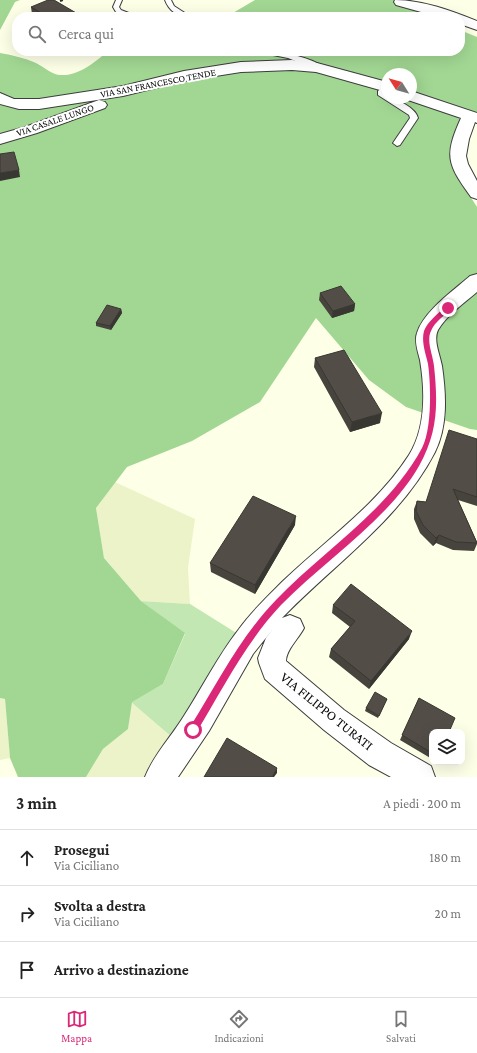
<!DOCTYPE html>
<html lang="it">
<head>
<meta charset="utf-8">
<style>
	body { margin:0; font-family:"Crimson Pro",serif; background:#f2f2f2; color:#222 }
	.controls { position:absolute; right:12px; bottom:12px; display:grid; overflow:hidden; border-radius:8px; box-shadow:0 4px 16px #0002 }
	.controls button { width:36px; height:36px; display:grid; place-items:center; padding:0; border:0; border-bottom:1px solid #e0e0e0; background:#fff; color:#222; font:20px sans-serif }
	.compass { position:absolute; left:381px; top:68px; width:36px; height:36px; border-radius:50%; background:#fff; box-shadow:0 4px 16px #0002; rotate:307deg }
	.stop { position:absolute; width:12px; height:12px; margin:-9px; border:3px solid #db2777; border-radius:50%; background:#fff }
	.stop.end { background:#db2777; border-color:#fff; box-shadow:0 1px 4px #0008 }
	.list { margin:0; padding:0; list-style:none }
	h2 { display:flex; justify-content:space-between; align-items:center; height:52px; margin:0; padding:0 16px; font-size:17px }
	h2 small { font-size:13px; font-weight:400; color:#767676 }
	.list li { display:grid; grid-template-columns:26px 1fr auto; gap:12px; align-items:center; box-sizing:border-box; height:56px; padding:0 16px; border-top:1px solid #e0e0e0 }
	.list b { display:block; font-size:15px; white-space:nowrap }
	.list p { margin:0; font-size:13px; white-space:nowrap; color:#767676 }
	.list em { font-size:13px; font-style:normal; color:#767676 }
	.icon { flex:none; width:22px; height:22px; fill:none; stroke:currentColor; stroke-width:2; stroke-linecap:round; stroke-linejoin:round }
	.map { position:relative; flex:none; width:477px; height:777px; overflow:hidden }
	.search { position:absolute; background:#fff; box-shadow:0 4px 16px #0002; left:12px; right:12px; top:12px; height:44px; display:flex; align-items:center; gap:10px; box-sizing:border-box; padding:0 14px; border-radius:16px; color:#767676; font-size:15px }
	.sheet { height:220px; background:#fff }
	nav { display:flex; justify-content:space-around; align-items:center; box-sizing:border-box; height:56px; border-top:1px solid #e0e0e0; background:#fff; font-size:11px; color:#767676 }
	nav a { display:grid; justify-items:center; gap:2px }
	nav .on { color:#db2777 }
	.map>svg:first-child { display:block }
	.farmland { fill:#edf3c9 }
	.green { fill:#c2e7b3 }
	.forest { fill:#a2d793; fill-rule:evenodd }
	.lines { fill:none; stroke-linecap:round; stroke-linejoin:round }
	.lane-casing { stroke:#3d3d3d; stroke-width:2 }
	.street-casing { stroke:#3d3d3d; stroke-width:2 }
	.path { stroke:#2c2c2c; stroke-width:2; stroke-dasharray:3 1.5; stroke-linecap:butt }
	.lane { fill:#fff; fill-rule:evenodd }
	.street { fill:#fff; fill-rule:evenodd }
	.wall { fill:#47433d }
	.shaded-wall { fill:#393732 }
	.building { fill:#524e47; stroke:#393732 }
	.route { fill:#db2777 }
	.labels { text-anchor:middle; dominant-baseline:central; stroke-width:4; stroke-linejoin:round; paint-order:stroke }
	.far-street-label { font-size:10px; fill:#0a0a0a; stroke:#fff }
	.near-street-label { font-size:14px; fill:#0a0a0a; stroke:#fff }
</style>
</head>
<body>
<div class="map">
<svg width="477" height="777" viewBox="0 0 477 777">
	<rect width="100%" height="100%" fill="#feffe7"/>
	<path class="farmland" d="M115,482L195,519L188,568L190,604L141,601L104,558L96,508Z
		M0,698L5,699L10,758L0,760Z
		M131,702L173,738L148,777H86L103,749L128,729Z"/>
	<path class="green" d="M141,601L190,604L238,634L173,738L131,702L163,684L185,634Z"/>
	<path class="forest" d="M0,0H20L15,2L0,30Z
		M255,0H400L429,17H226Z
		M460,30L477,37V118L470,116L459,122L450,151L452,168L477,207V430L470,429L406,407L369,380L316,318L260,402L192,441L127,467L96,508L104,558L141,601L185,633L163,684L132,702L128,729L103,749L86,777H18L10,758L5,699L0,698V53C13,55 24,58 36,63C44,67 52,75 61,75C79,76 95,62 108,51H460ZM387,74H411V98H387Z"/>
	<g class="lines">
		<g class="lane-casing">
			<path id="lane" d="M116,0H122L119,7L121,10L139,17H128L116,12L113,7Z
				M165,0H171L174,6L191,17C178,17 169,11 165,0Z
				M262,51C278,51 311,57 323,67L319,69H316L288,58L263,53Z
				M384,86H387V98C396,98 416,108 418,118L400,145L397,146L393,143L410,118L409,115L378,95V91Z"/>
		</g>
		<g class="street-casing">
			<path id="street" d="M395,0C423,0 452,11 477,21V30L460,24V17H439L396,5L394,2Z
				M292,60L317,63L387,82V92L316,72L292,70L241,72L184,81L123,96L39,109H19L0,104V93L14,99H39L123,86L184,71L241,62Z
				M411,91L477,113V123L475,122L469,139L466,156L468,164L477,181V199L471,197C447,164 444,156 461,118L405,99L404,98H411Z
				M99,100L105,102L107,105L105,108L37,133L0,144V134L25,127Z
				M477,274V292C464,303 447,315 438,330C433,340 440,355 442,366C446,394 448,426 435,452C400,520 334,564 282,618L290,615L300,619L304,628C299,638 286,650 286,661L344,710L391,743L431,766L435,777H391L369,765L324,730L265,679L259,663L258,658L266,638L273,629L253,654L209,731L178,777H145C153,756 170,738 182,719C201,690 217,657 239,629C252,611 268,596 283,581C326,540 377,505 409,455C426,428 425,390 420,360C418,352 414,341 417,333C424,311 453,291 470,276Z"/>
		</g>
		<path class="path" d="M60,1L63,0"/>
		<use href="#lane" class="lane"/>
		<use href="#street" class="street"/>
	</g>
	<path class="wall" d="M31,7L83,17H38L32,14Z
		M320,293L355,304L354,311L332,318L319,300Z
		M121,309L122,313L111,330L96,326V323Z
		M315,358L380,423L350,432L314,367Z
		M477,439V506L458,500L477,542V544L474,551L453,550L436,543L433,546L420,533L414,519V509L417,501L426,502Z
		M295,525L255,594L211,572L210,563Z
		M333,605L409,639L369,689L329,657L331,649L350,627L332,613Z
		M419,698L432,732V759L400,740Z
		M387,699L378,718L365,711L366,708Z"/>
	<path class="shaded-wall" d="M19,170L20,177L0,181V173Z
		M355,304L354,311L332,318L333,311Z
		M121,309L122,313L111,330L110,326Z
		M382,413L380,423L350,432L352,422Z
		M296,516L295,525L255,594V585Z
		M439,535L436,543L433,546L436,538Z
		M412,631L409,639L369,689L371,681Z
		M277,768V773L274,777H272Z"/>
	<path class="building" d="M48,0H54L83,17H48L31,7Z
		M14,152L19,170L0,173V154Z
		M341,286L355,304L333,311L320,293Z
		M107,305L121,309L110,326L96,323Z
		M344,350L382,413L352,422L315,358Z
		M449,430L477,439V497L453,489L477,543L456,542L439,535L436,538L423,525L416,511L417,501L426,502Z
		M253,496L296,516L255,585L210,563Z
		M351,584L412,631L371,681L331,649L355,621L333,605Z
		M375,692L387,699L379,716L366,708Z
		M419,698L455,718L449,732H432V753L402,735Z
		M227,738L277,768L272,777H204Z"/>
	<path class="route" d="M446,306L451,308C445,316 435,321 431,331C426,341 433,355 434,366C438,404 438,432 419,466C389,519 324,561 281,605C246,642 222,690 196,733L193,735L190,733L189,730L190,727C217,684 240,637 276,600C325,549 388,511 422,448C432,429 431,385 428,364C426,354 421,342 424,331C427,322 439,313 446,306Z"/>
	<g class="labels">
		<g class="far-street-label">
			<text transform="translate(158 83) rotate(-11)">VIA SAN FRANCESCO TENDE</text>
			<text transform="translate(55 120) rotate(-19)">VIA CASALE LUNGO</text>
		</g>
		<g class="near-street-label">
			<text transform="translate(327 711) rotate(39)">VIA FILIPPO TURATI</text>
		</g>
	</g>
</svg>
<div class="controls">
<button><svg class="icon" aria-label="layers" viewBox="0 0 24 24"><path d="M12 4l9 5-9 5-9-5zM3 14l9 5 9-5"/></svg></button>
</div>
<svg class="compass" viewBox="-18 -18 36 36"><path d="M0-13l5 13h-10z" fill="#e53935"/><path d="M0 13l5-13h-10z" fill="#767676"/></svg>
<div class="stop" style="left:193px;top:730px"></div>
<div class="stop end" style="left:448px;top:308px"></div>
<div class="search"><svg class="icon" aria-label="search" viewBox="0 0 24 24"><circle cx="10" cy="10" r="6"/><path d="M15 15l6 6"/></svg>Cerca qui</div>
</div>
<section class="sheet">
<h2>3 min<small>A piedi · 200 m</small></h2>
<ul class="list">
<li><svg class="icon" aria-label="ahead" viewBox="0 0 24 24"><path d="M12 20V5M6 11l6-6 6 6"/></svg><div><b>Prosegui</b><p>Via Ciciliano</p></div><em>180 m</em></li>
<li><svg class="icon" aria-label="right" viewBox="0 0 24 24"><path d="M7 20v-9h11M14 6l5 5-5 5"/></svg><div><b>Svolta a destra</b><p>Via Ciciliano</p></div><em>20 m</em></li>
<li><svg class="icon" aria-label="arrive" viewBox="0 0 24 24"><path d="M6 21V4h12l-3 4 3 4H6"/></svg><div><b>Arrivo a destinazione</b></div></li>
</ul>
</section>
<nav>
<a class="on"><svg class="icon" aria-label="map" viewBox="0 0 24 24"><path d="M3 6l6-2 6 2 6-2v14l-6 2-6-2-6 2zM9 4v14M15 6v14"/></svg>Mappa</a>
<a><svg class="icon" aria-label="directions" viewBox="0 0 24 24"><path d="M12 3l9 9-9 9-9-9zM9 14v-3h6M13 9l2 2-2 2"/></svg>Indicazioni</a>
<a><svg class="icon" aria-label="saved" viewBox="0 0 24 24"><path d="M7 4h10v16l-5-4-5 4z"/></svg>Salvati</a>
</nav>
</body>
</html>
